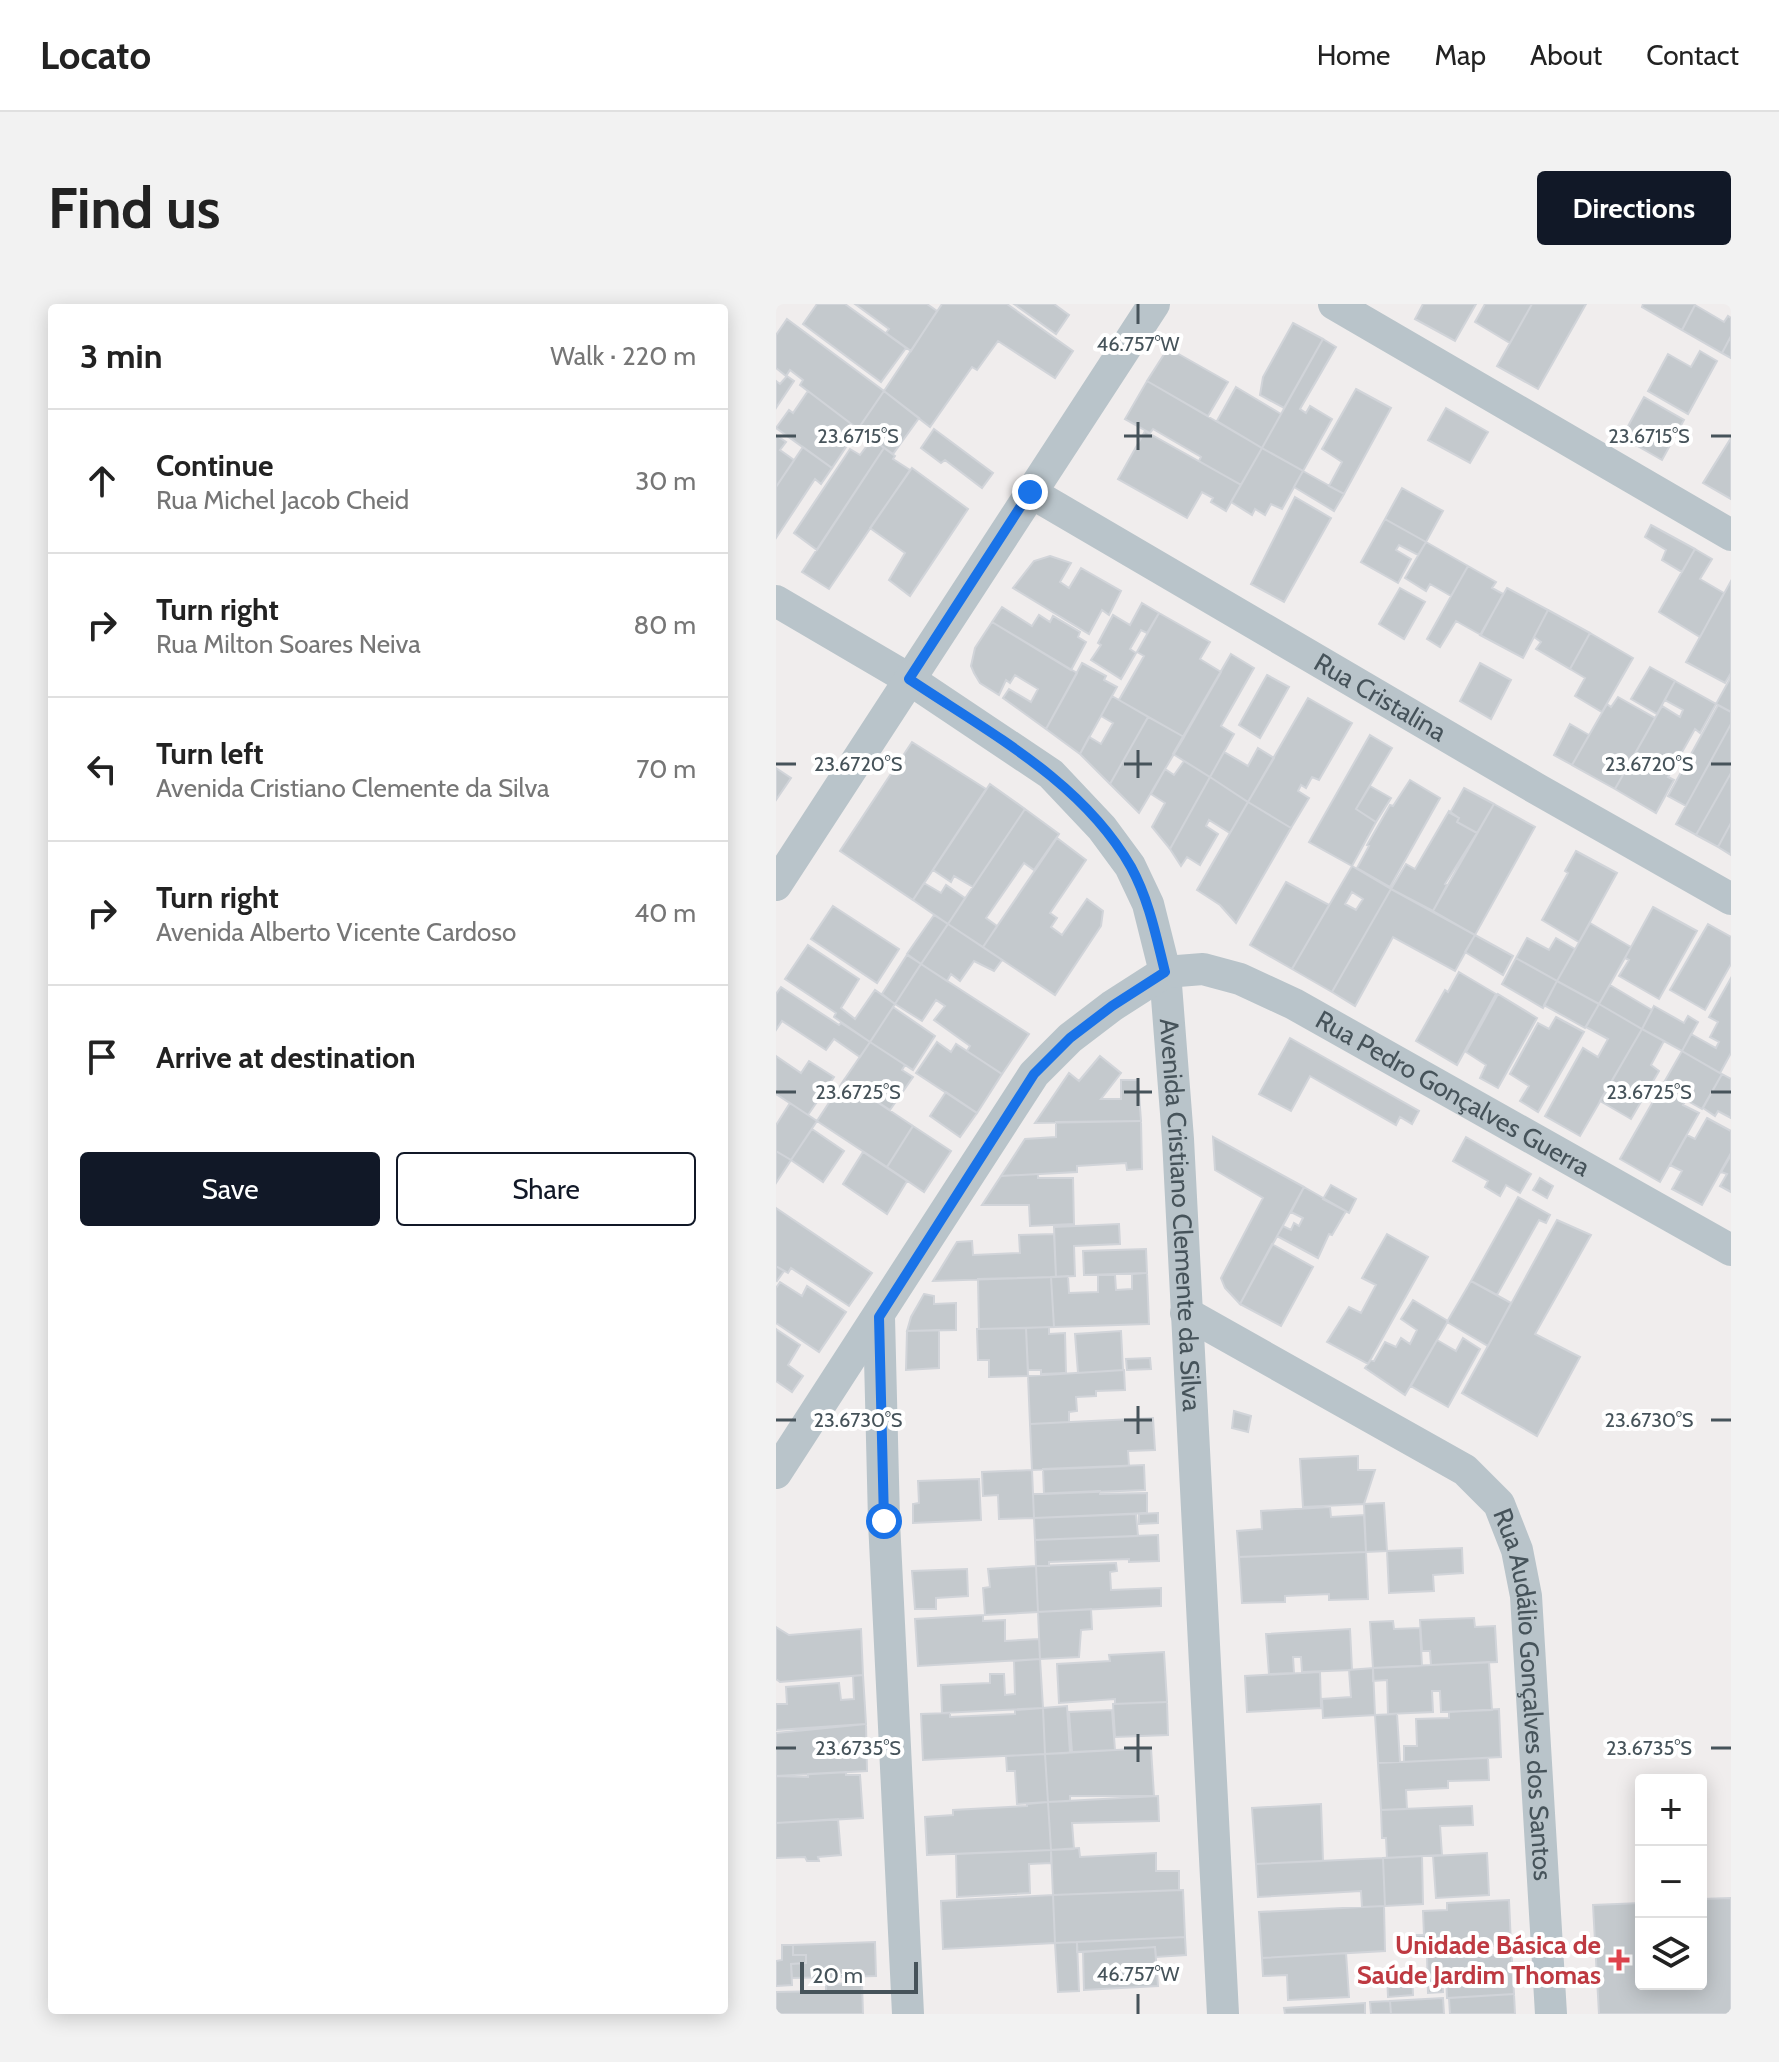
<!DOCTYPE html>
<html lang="en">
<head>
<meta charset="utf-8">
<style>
	body { margin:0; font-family:Cabin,sans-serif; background:#f2f2f2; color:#222 }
	.controls { position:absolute; right:24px; bottom:24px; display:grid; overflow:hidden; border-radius:8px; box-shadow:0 4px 20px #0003 }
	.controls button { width:72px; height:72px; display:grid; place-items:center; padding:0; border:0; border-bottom:2px solid #e0e0e0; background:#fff; color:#222; font:40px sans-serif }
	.scale { position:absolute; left:24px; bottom:20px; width:118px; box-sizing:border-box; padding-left:8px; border:4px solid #46535a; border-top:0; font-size:22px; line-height:28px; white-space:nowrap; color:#46535a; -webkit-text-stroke:6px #fff; paint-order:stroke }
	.stop { position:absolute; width:24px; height:24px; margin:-18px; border:6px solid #1a73e8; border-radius:50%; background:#fff }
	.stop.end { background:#1a73e8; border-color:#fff; box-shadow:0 2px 8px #0008 }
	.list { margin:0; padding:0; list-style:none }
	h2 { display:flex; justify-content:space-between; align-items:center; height:104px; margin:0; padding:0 32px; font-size:34px }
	h2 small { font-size:26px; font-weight:400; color:#767676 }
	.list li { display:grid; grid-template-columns:52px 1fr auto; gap:24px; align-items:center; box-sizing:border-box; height:144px; padding:0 32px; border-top:2px solid #e0e0e0 }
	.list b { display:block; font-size:30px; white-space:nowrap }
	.list p { margin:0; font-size:26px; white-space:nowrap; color:#767676 }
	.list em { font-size:26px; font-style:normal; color:#767676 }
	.actions { display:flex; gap:16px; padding:24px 32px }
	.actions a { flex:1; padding:18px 0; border:2px solid #111827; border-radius:8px; text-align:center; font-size:28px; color:#111827 }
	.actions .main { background:#111827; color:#fff }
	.icon { flex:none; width:44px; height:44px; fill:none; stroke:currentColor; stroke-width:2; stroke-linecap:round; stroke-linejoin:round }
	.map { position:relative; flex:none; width:955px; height:1710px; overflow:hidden; border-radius:8px }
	header { display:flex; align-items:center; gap:48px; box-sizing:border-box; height:112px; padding:0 40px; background:#fff; border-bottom:2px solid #e0e0e0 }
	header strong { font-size:38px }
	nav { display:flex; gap:44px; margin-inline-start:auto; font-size:28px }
	.intro { display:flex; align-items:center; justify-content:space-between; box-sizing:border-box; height:192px; padding:0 48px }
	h1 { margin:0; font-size:56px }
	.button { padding:20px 36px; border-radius:8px; background:#111827; color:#fff; font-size:28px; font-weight:700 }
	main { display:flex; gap:48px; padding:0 48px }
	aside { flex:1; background:#fff; border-radius:8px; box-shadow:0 4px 20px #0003 }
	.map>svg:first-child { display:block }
	.building { fill:#c4c9cd; stroke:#d1d4d9; stroke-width:2; fill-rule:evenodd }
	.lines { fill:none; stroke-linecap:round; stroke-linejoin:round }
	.minor { stroke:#b9c4ca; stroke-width:32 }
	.route { stroke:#1a73e8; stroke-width:10 }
	.ticks { fill:none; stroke:#46535a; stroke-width:3 }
	.health-dot { fill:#e0444e; stroke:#fff; stroke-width:3 }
	.labels { text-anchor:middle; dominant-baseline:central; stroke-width:8; stroke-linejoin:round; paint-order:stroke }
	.street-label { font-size:26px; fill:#46535a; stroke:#fff }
	.health-label { font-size:26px; font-weight:bold; fill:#be3a42; stroke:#fff; text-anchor:end }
	.ticks-label { font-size:20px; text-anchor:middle; fill:#46535a; stroke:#fff; stroke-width:8; stroke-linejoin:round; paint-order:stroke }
</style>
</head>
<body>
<header>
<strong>Locato</strong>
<nav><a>Home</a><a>Map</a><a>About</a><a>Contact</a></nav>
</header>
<div class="intro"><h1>Find us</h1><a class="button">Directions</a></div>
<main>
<aside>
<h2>3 min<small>Walk · 220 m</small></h2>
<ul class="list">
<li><svg class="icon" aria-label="ahead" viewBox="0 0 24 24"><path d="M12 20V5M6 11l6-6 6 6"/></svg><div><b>Continue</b><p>Rua Michel Jacob Cheid</p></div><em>30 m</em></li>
<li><svg class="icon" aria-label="right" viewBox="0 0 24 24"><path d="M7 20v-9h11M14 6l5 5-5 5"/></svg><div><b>Turn right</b><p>Rua Milton Soares Neiva</p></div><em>80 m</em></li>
<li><svg class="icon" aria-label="left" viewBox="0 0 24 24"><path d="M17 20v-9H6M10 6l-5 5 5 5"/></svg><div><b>Turn left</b><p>Avenida Cristiano Clemente da Silva</p></div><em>70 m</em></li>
<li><svg class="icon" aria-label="right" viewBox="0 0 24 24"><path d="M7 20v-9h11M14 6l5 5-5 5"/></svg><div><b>Turn right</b><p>Avenida Alberto Vicente Cardoso</p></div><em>40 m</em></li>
<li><svg class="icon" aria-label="arrive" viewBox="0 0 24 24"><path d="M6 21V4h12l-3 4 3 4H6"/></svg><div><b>Arrive at destination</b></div></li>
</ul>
<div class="actions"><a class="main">Save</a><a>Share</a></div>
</aside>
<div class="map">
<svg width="955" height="1710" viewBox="0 0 955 1710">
	<rect width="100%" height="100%" fill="#f0eded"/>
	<path class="building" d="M41,0H69L130,44L105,78L27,20Z
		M79,0H151L161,7L135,47L110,29L113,25Z
		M166,0H231L297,47L279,74L222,37L201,66L196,63L154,123L108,87Z
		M238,0H278L293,11L280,30Z
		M647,0H700L679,37L639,15Z
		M709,0H756L734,39L699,18Z
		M756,0H810L762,85L721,62Z
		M867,0H918L919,1L906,26L866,3Z
		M919,1L948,18L952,12L955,14V32L946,49L906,26Z
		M11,15L108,87L82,125L24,81L27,76L14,66L10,72L0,64V31Z
		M517,19L547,35L508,104L484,91L487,73Z
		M955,32V54L946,49Z
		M547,35L560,43L524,105L530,109L534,102L556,115L527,167L486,144Z
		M392,44L452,78L432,112L371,77Z
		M924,47L941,57L912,110L872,87L892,50L915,63Z
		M11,72L18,77L0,104V77L4,80Z
		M371,77L486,144L465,181L423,157L425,153L377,125L374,129L349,115Z
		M460,83L505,110L486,144L441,117Z
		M580,85L615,104L568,190L553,182L566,158L546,145Z
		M32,87L82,125L56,164L0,124L13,106L17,109Z
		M108,87L143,114L117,150L82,125Z
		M868,93L908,116L886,156L846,133Z
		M670,104L712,128L694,159L652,136Z
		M158,125L217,169L206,184L169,156L165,159L145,144Z
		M369,127L465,181L450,207L435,198L437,194L426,188L411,214L342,175Z
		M0,131L10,138L4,146L18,156L0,183Z
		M955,134V195L927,179Z
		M96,135L108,144L41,246L18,229L74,145L84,151Z
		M27,143L56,164L45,180L39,175L0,234V183Z
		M108,144L119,152L117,155L134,166L53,285L26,268Z
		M486,144L527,167L506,205L495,200L489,211L479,205L476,211L455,198Z
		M136,164L192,205L134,292L113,276L129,249L94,224Z
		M527,167L568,190L558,207L518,183Z
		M626,184L667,207L650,238L609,215Z
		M519,193L555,214L508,298L475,280Z
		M609,215L650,238L642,251L623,241L620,246L635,255L622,279L585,258Z
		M875,221L919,245L906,268L886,256L890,246L869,233Z
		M650,238L692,262L675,292L654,280L650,287L629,274Z
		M919,245L936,255L924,275L948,289L924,333L883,308Z
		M274,252L295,259L284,278L293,284L305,264L345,287L333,311L326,306L313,330L237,284L258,257Z
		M692,262L720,278L716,284L727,290L705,331L680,317L664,343L651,335Z
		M955,277V369L949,379L910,358Z
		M624,284L649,298L628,335L603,320Z
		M731,284L772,306L747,354L704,331Z
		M366,299L383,309L371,329L365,326L354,345L360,349L345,375L315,356L325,341L322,339L337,311L354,321Z
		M226,303L256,322L263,311L274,318L277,312L304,328L302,333L310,338L295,366L216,318Z
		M772,306L814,329L794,365L760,345L765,338L758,333Z
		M383,309L434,338L424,355L445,368L408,433L343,396L368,352L361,348Z
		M216,318L301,369L270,425L227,394L233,385L255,398L262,385L239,371L234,379L230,376L223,391L204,379L198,369L195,362L199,344Z
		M814,329L857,354L826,408L799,392L809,374L794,365Z
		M455,350L478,364L445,422L458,430L434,473L397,450Z
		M306,359L330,372L328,376L341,383L304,450L270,425Z
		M704,359L735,376L715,415L684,397Z
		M874,363L899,377L881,410L855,395Z
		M491,371L513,383L484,434L463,421Z
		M955,373V408L940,400Z
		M899,377L940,400L924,429L919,425L892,473L898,476L880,509L839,485L886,402L904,413L907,406L889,396Z
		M336,392L372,413L334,480L304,450L313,433L325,440L337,419L325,412Z
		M842,393L879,414L839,485L796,461L831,400L835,403Z
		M532,394L576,419L543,476L536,473L530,484L525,481L522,487L533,494L515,524L472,498Z
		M942,401L955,408V420L910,502L892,492Z
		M372,413L408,433L363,509L334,480Z
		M794,420L813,431L796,461L778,451Z
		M955,420V469L920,531L900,520Z
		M594,431L616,444L580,505L600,518L576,562L533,538Z
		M136,438L210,485L137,596L64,547Z
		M482,444L498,454L472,498L434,473L448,448L472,462Z
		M408,457L434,473L394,545L376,523L389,499L375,490L389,465L398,471Z
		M0,464L15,474L0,496Z
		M955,469V519L942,543L920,531Z
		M434,473L472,498L454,529L433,516L430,522L442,530L424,561L411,553L405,562L394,545Z
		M634,476L664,494L614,583L581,564L593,542L591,541L614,501L617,502Z
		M214,480L249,505L197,583L178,572L175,578L157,566Z
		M594,482L615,494L600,518L580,505Z
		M688,484L718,500L701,529L681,518L683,514L674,509Z
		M472,498L515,524L460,619L444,601L421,586Z
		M718,500L759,523L699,631L657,607Z
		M249,505L283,530L258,566L248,559L210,614L221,622L207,643L172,620Z
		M673,507L683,514L681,518L701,529L669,580L671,581L657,607L615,585L630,560L639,565Z
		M955,519V551L942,543Z
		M281,534L310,556L274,609L281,614L275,623L286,631L311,595L327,607L325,622L279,691L207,643Z
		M800,547L841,569L803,638L766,616L792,569L789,567Z
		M576,562L615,585L556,688L516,665ZM576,588L587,595L580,606L569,600Z
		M510,578L553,601L516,665L474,641Z
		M148,579L165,589L170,581L189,594L172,620L137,596Z
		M615,585L699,631L679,667L617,633L579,702L556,688Z
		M57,602L123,645L101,679L35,635Z
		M877,603L921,627L883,695L843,672L853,656L849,654Z
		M158,611L172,620L145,660L131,650Z
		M814,619L855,643L823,700L781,677Z
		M172,620L226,656L218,667L198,657L184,677L175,670L171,677L145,660Z
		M932,620L955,633V660L929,706L894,686Z
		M699,631L737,652L727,671L689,648Z
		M751,634L773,646L780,634L799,645L781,677L740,654Z
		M32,641L83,675L65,704L79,715L99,686L119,700L94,738L58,713L60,709L9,675Z
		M131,651L145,660L119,700L106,690Z
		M740,654L781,677L767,704L726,680Z
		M145,660L253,730L226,770L191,747L194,742L158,716L169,702L160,696L146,717L119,700Z
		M683,668L720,690L681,761L640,737L669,686L672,688Z
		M955,674V749L944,769L906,747L915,730L940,744L943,738L934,733L942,718L933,713Z
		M781,677L823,700L809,724L768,701Z
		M834,681L876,706L866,725L823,700Z
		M5,683L63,721L65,719L94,738L84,753L58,735L50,746L6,717L0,726V690Z
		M722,690L761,714L722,784L704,774L710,761L690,748Z
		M823,700L866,725L804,832L769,812L807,744L822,753L832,735L810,723Z
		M878,702L908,719L912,712L922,718L906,747L866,725Z
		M117,703L159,732L137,766L94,738Z
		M780,713L808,728L762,808L744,797L753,782L734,770L762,719L773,725Z
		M866,725L888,737L875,761L883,767L855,815L824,797Z
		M514,734L643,807L636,820L624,813L620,821L534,772L515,807L483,790Z
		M94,738L129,761L126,766L137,773L114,806L68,776Z
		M161,738L175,748L180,740L226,770L201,809L140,769Z
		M906,747L946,770L926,805L910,796L907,801L923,809L884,878L844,855Z
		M0,752L25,769L33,757L58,773L32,811L0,790Z
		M324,752L345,769L325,795H345V776H362L365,817L259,819L293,769L303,777Z
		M946,770L955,775V814L942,807L939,812L927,804Z
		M68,776L137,822L111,863L41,817Z
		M170,788L201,809L184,833L154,812Z
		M14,799L41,817L15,856L0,847V821Z
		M931,814L955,827V849L926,901L896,885L906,867L894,861L911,831L919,835Z
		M365,817L366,865L351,866L350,859L301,862V868L225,872L249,835L280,833V818Z
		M137,822L175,847L148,888L111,863Z
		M36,825L68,847L47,878L15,856Z
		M437,833L528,883L464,1000L449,984L445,974L487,894L439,866Z
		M690,833L755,870L744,889L730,881L724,892L709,883L712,877L677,857Z
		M0,847L15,856L0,879Z
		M87,848L131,877L111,910L67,880Z
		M955,851V888L944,882L951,870L945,868Z
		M262,870V874H297L298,920L254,922L253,901H206L225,872Z
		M764,874L777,882L771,894L757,886Z
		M555,881L580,895L573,909L547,895Z
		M528,883L570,907L556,931L553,930L542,954L501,932L507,922L515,926L518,919L523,922L527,914L515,908Z
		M742,893L774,911L770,919L763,916L721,991L695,977Z
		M0,904L96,969L73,1002L15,964L12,969L0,962Z
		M781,916L815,931L759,1030L804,1053L761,1132L686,1089Z
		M343,920L344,940L298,942L299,972L280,973L278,923Z
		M278,930L280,973L157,977L181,938L196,937L197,951L244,949L243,931Z
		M611,930L652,953L592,1060L551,1038L573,1003L585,1009L600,981L586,974Z
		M496,940L537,963L505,1022L464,1000Z
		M370,945L371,969L308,971L307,947Z
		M0,962L8,967L1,977L0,976Z
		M371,969L373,1020L278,1023L275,973L292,972L293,989L322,988V971H339L340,986L356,985V970Z
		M275,973L278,1023L203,1025L202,975Z
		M695,977L735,999L712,1042L671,1018Z
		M4,978L26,992L31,982L70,1008L43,1048L0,1019V984Z
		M148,990L158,992V1000L180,999V1026L131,1027L135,1013Z
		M637,996L672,1017L629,1091L589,1064L595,1056L598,1057L609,1038L620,1043L625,1034L634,1040L641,1026L625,1015Z
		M273,1023V1030L289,1029L290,1069L265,1070V1066H252L250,1024Z
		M250,1024L252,1072L213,1073V1056H202L201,1025Z
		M0,1025L24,1041L12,1061L27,1072L16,1088L0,1077Z
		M163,1026V1064L130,1066L131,1027Z
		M345,1027L347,1066L302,1069L299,1030Z
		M687,1034L704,1045L672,1103L635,1082L661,1036L680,1047Z
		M374,1054L375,1065L351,1066L350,1055Z
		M348,1066L349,1086L320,1087V1092L300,1093L301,1107L293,1108V1118L254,1120L252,1072Z
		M458,1107L475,1112L472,1128L456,1124Z
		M377,1114L379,1146L352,1147L353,1162L256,1166L254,1120Z
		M582,1152V1166H599L588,1200L527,1203L524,1155Z
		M368,1161L369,1186L268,1190L267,1165Z
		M256,1166L258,1214L223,1215L222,1191L207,1192L206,1168Z
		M203,1175L205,1216L137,1219V1200L143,1199L142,1177Z
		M324,1187V1190L371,1189V1209L258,1214L257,1190Z
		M608,1199L611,1247L590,1248L588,1200Z
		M554,1203L555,1213L588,1211L590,1248L463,1253L461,1227L486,1225L485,1207Z
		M382,1209V1219L363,1220V1210Z
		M360,1210L362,1232L259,1236L258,1214Z
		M382,1231L383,1257L353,1258V1255L273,1258V1262H260L259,1236Z
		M686,1244L687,1269L657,1271L658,1287L613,1289L611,1247Z
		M590,1248L592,1295L553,1296V1290L509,1292V1298L466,1299L463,1253Z
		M340,1259L341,1267L334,1268L335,1286L385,1284V1302L262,1308L260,1262Z
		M260,1262L262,1308L209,1311L207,1284L214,1283L212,1265Z
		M191,1265L192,1292L160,1294V1305H139L136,1267Z
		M315,1305L316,1325L305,1326L303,1353L264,1355L262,1308Z
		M207,1311V1317L229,1316V1337L263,1335L264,1355L142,1362L139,1315Z
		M698,1314L699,1323L719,1322L721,1358L655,1361L654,1347H646L644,1316Z
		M617,1317L618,1325L644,1324L646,1362L597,1364L594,1318Z
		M0,1323L13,1331L85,1325L87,1371L4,1378L0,1375Z
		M574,1325L576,1366L526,1368L525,1353H517L518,1369L493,1370L490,1330Z
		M388,1348L391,1398L339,1400V1395L283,1399L281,1360L334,1357L333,1351Z
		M264,1355L267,1404L166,1409L165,1381L214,1379V1370H228L229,1391L239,1390L238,1357Z
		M713,1358L716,1406L665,1408L664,1387H656L657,1408L612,1410L611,1376L597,1377V1364Z
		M597,1364L599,1411L547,1414L546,1395L575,1393L573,1366Z
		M544,1368L545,1404L471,1408L469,1372Z
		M87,1371L90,1420L0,1426V1400H11L10,1383L63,1379L65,1396L78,1395L77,1372Z
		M391,1398L392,1431L339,1433L337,1400Z
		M291,1402L294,1449L269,1450L267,1404Z
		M267,1404L269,1450L147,1456L145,1410L174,1409V1413L239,1410V1406Z
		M723,1405L725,1453L628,1458V1442H641L640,1415L673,1414V1408Z
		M336,1406L339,1446L296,1448L293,1408Z
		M621,1410L624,1458L602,1459L599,1411Z
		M90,1420L91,1467L0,1472V1429Z
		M375,1444L378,1492H294V1497L272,1498L269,1450Z
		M269,1450L272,1498L241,1500L239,1467H231L230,1452Z
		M712,1454L713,1476L672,1477V1484L630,1486L631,1505L605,1506L602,1459Z
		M70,1468V1471H84L87,1514L0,1519V1472L32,1473V1470Z
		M382,1492L383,1517L296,1519L298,1545L275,1546L272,1498Z
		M272,1498L275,1546L151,1551L149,1513L177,1511V1506L251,1502V1500Z
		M545,1500L547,1557L480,1560L476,1504Z
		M696,1502L697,1521L664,1522L666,1551L611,1554L610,1534H606L605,1506Z
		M62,1515L65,1551L42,1553L43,1557H31L29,1553L0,1554V1519Z
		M303,1544L304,1553L380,1549V1567H403V1586L277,1591L275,1546Z
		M275,1546V1559L253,1560L254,1589L181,1593L180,1550Z
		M711,1549L713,1591L660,1594L657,1552Z
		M646,1552L647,1600L609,1602L607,1554Z
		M607,1554L609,1602L586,1603L585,1587L482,1593L480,1560Z
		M407,1586L409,1633L279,1639L277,1591Z
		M277,1591L279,1639L167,1645L165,1597Z
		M955,1594V1710H823L817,1601L865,1599V1680H925V1595Z
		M733,1596L735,1641L641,1646L640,1631H648L647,1607L671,1606V1599Z
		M608,1602L609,1647L486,1654L483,1608Z
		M409,1633L410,1651L380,1653L379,1643L301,1648V1638Z
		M99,1638L100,1672L16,1674L15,1660L30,1659V1651H17V1641Z
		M301,1638L303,1687L282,1688L279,1639Z
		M6,1641H17V1651H30V1659L15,1660L16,1681L0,1682V1657L6,1656Z
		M720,1641H735L738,1690L671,1694L670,1670H666L667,1688L652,1689L651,1651L715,1648V1651H721Z
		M379,1643L382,1682L308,1686L307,1648Z
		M570,1649L573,1693L512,1696L511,1671L487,1672L486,1654Z
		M636,1668L637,1691L612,1693L611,1669Z
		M86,1679L87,1710H0V1688L50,1687V1680Z
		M738,1690L739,1710H674L673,1694Z
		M667,1694L668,1710H615L614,1697Z
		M614,1697L615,1710H595L594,1698Z
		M589,1699V1710H509L508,1704Z"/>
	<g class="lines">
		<g class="minor">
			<path d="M558,0L955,231"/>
			<path id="s1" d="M254,188L761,485L955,595"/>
			<path id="s2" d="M0,297L133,375L275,470L326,524L354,562L372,600L389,668L402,835L447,1710"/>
			<path d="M0,581L378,0"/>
			<path id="s3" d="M410,1009L689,1166L723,1200L741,1246L750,1292L775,1710"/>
			<path d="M103,1013L108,1217L132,1710"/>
			<path id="s4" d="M0,1169L258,770L294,734L336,702L389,668L427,665L464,675L518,700L955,946"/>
		</g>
	</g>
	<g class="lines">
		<path class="route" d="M108,1217L103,1013L258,770L294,734L336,702L389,668C380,632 373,596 355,563C306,477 212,428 133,375L254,188"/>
	</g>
	<path class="ticks" d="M362,0V20M362,118V146M0,132H20M348,132H376M935,132H955M362,446V474M0,460H20M348,460H376M935,460H955M362,774V802M0,788H20M348,788H376M935,788H955M362,1102V1130M0,1116H20M348,1116H376M935,1116H955M362,1430V1458M0,1444H20M348,1444H376M935,1444H955M362,1690V1710"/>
	<path class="health-dot" d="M839 1644h8v8h8v8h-8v8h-8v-8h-8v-8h8z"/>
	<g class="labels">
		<g class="street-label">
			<text stroke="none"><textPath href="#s1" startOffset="406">Rua Cristalina</textPath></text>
			<text stroke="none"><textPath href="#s4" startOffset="960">Rua Pedro Gonçalves Guerra</textPath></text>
			<text stroke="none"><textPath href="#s2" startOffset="802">Avenida Cristiano Clemente da Silva</textPath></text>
			<text stroke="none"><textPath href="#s3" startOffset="562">Rua Audálio Gonçalves dos Santos</textPath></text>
		</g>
		<g class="health-label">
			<text x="825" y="1641">Unidade Básica de<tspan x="825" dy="30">Saúde Jardim Thomas</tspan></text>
		</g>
	</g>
	<g class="ticks-label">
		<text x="362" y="47">46.757°W</text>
		<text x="82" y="139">23.6715°S</text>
		<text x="873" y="139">23.6715°S</text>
		<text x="82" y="467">23.6720°S</text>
		<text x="873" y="467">23.6720°S</text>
		<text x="82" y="795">23.6725°S</text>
		<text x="873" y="795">23.6725°S</text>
		<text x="82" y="1123">23.6730°S</text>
		<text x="873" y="1123">23.6730°S</text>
		<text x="82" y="1451">23.6735°S</text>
		<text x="873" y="1451">23.6735°S</text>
		<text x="362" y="1677">46.757°W</text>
	</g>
</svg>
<div class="controls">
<button>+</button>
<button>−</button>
<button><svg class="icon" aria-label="layers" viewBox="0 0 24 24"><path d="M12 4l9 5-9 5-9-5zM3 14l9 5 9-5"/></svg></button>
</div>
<div class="scale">20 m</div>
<div class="stop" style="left:108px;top:1217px"></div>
<div class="stop end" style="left:254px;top:188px"></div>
</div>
</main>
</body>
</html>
